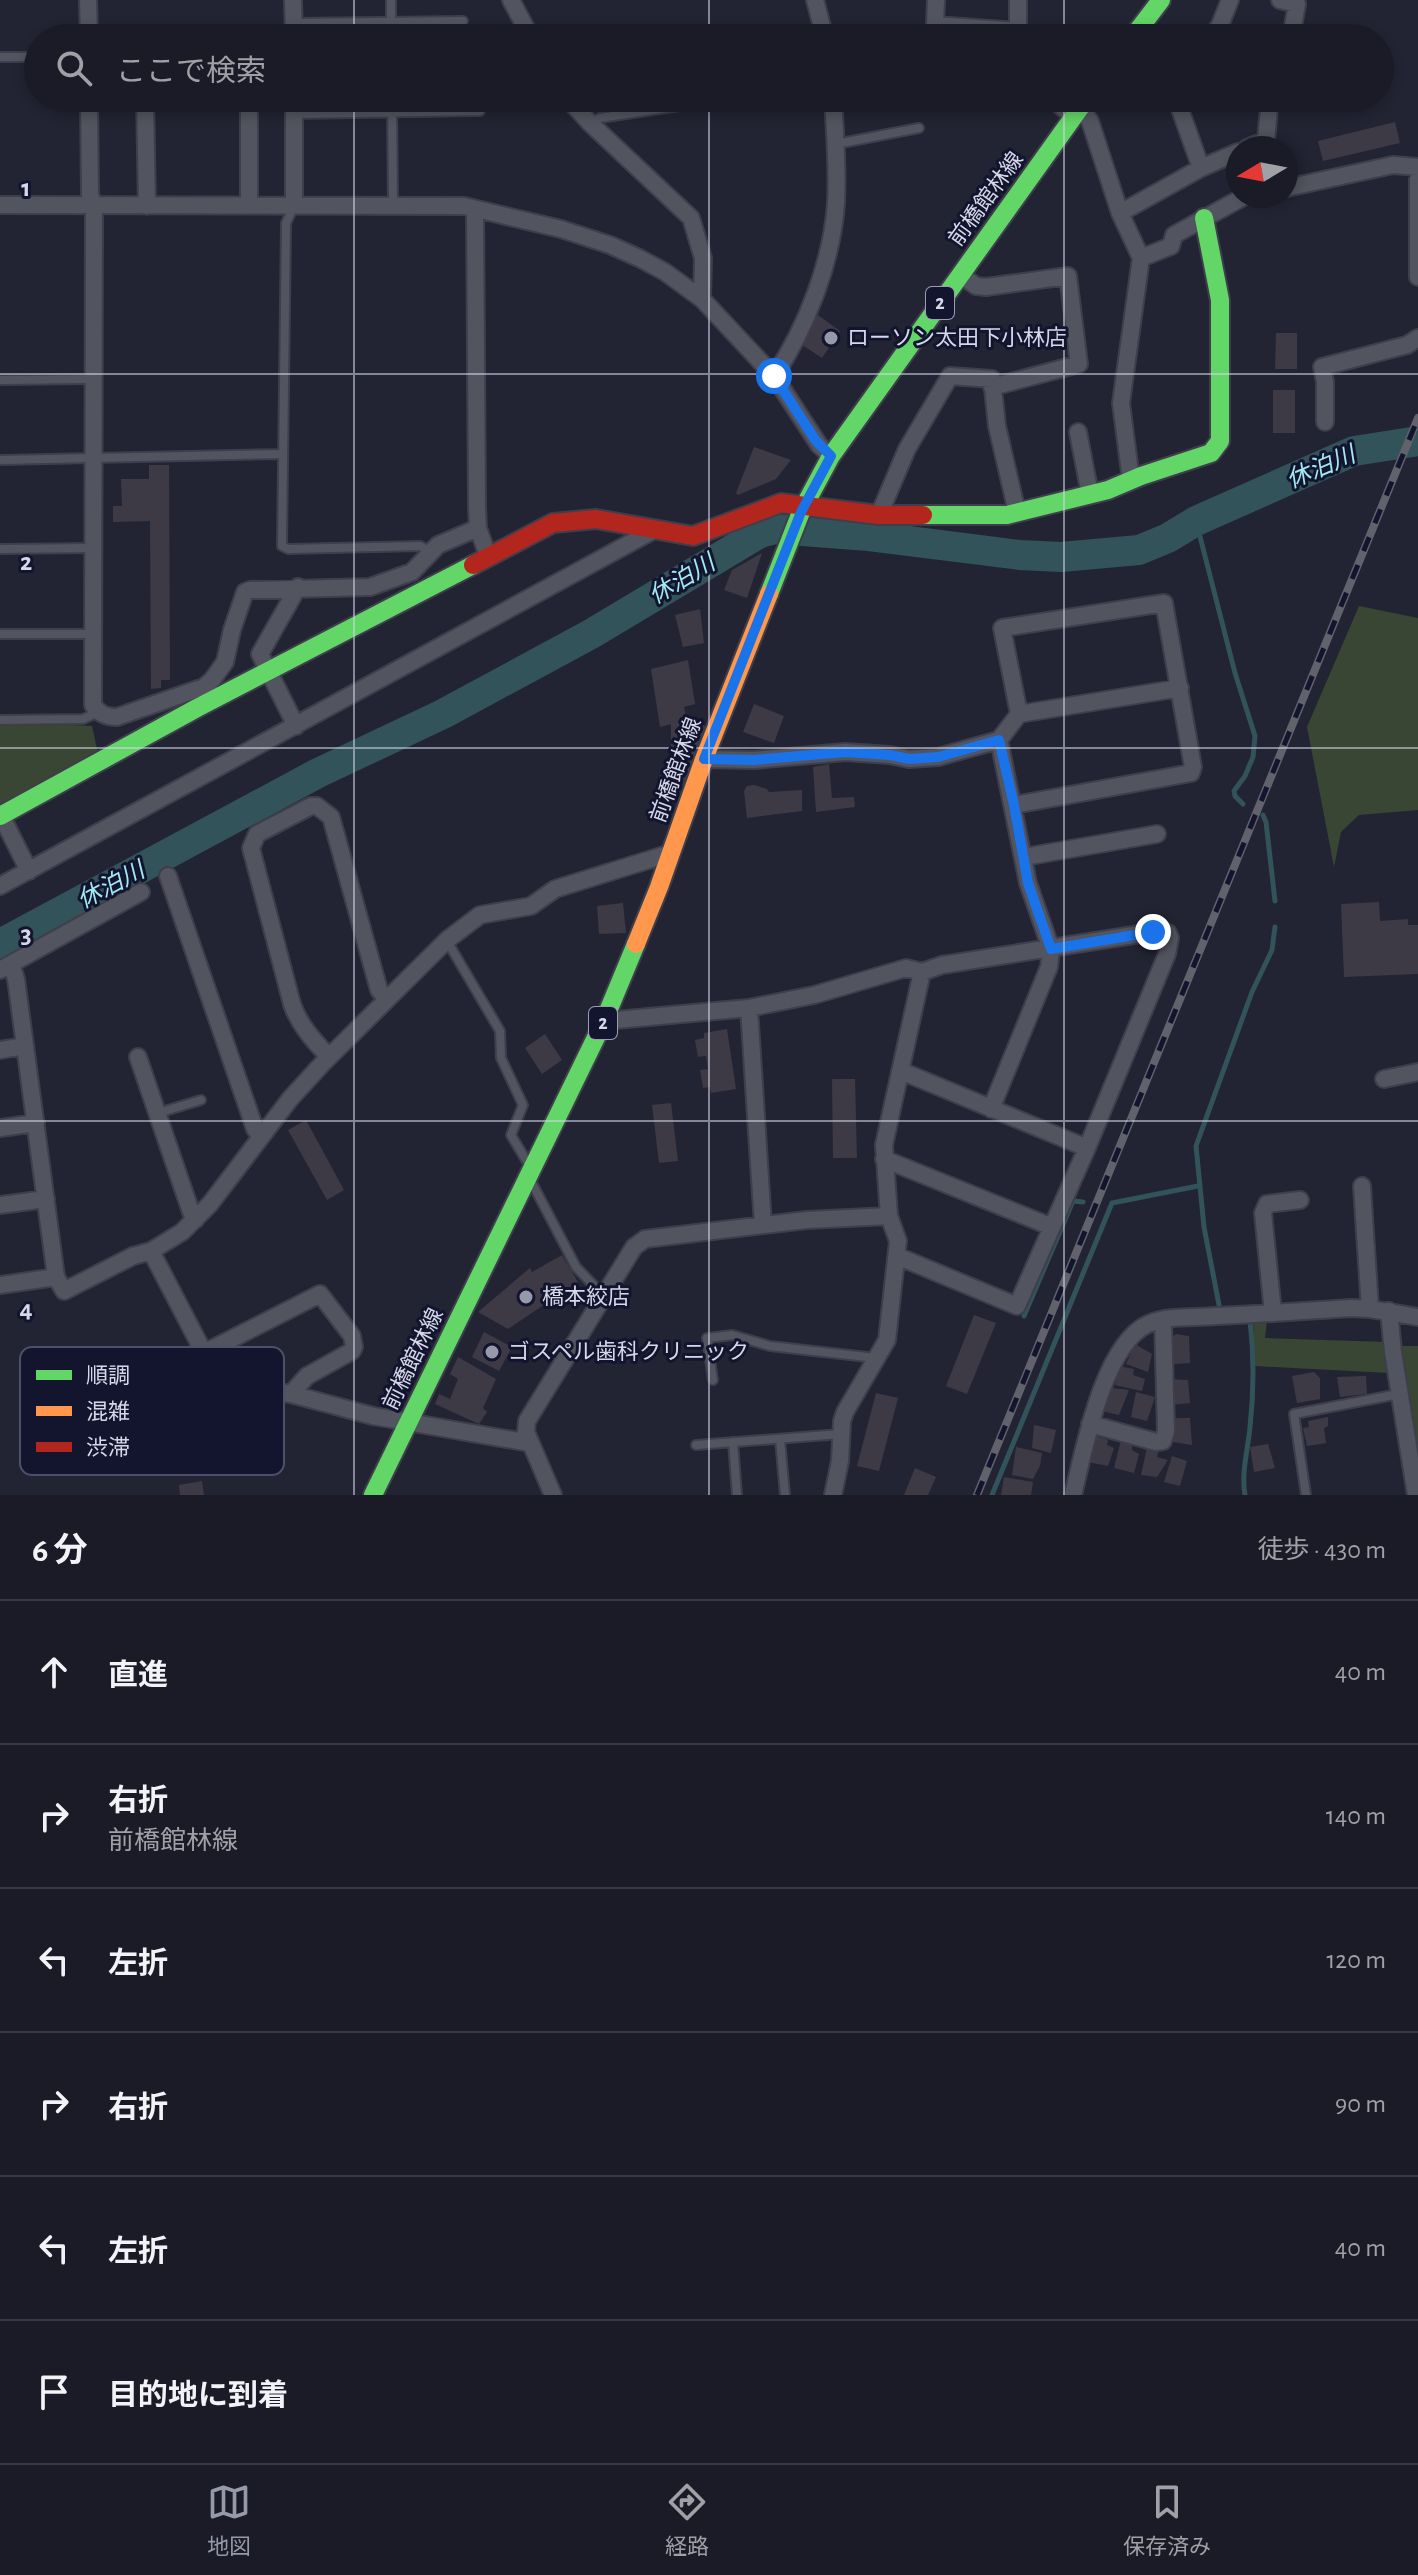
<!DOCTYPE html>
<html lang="ja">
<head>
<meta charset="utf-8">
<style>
	body { margin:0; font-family:"Alegreya Sans","Noto Sans JP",sans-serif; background:#272832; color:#f1f3f6 }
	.compass { position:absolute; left:1226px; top:136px; width:72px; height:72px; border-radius:50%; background:#1a1b26; box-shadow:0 4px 12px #0003; rotate:260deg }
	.stop { position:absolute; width:24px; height:24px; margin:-18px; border:6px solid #1a73e8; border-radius:50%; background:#fff }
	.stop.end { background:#1a73e8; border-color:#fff; box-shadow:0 2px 8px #0008 }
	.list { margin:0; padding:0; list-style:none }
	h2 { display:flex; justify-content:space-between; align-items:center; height:104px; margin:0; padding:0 32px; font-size:34px }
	h2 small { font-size:26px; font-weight:400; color:#9fa1a7 }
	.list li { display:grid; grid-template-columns:52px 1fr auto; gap:24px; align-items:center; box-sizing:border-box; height:144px; padding:0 32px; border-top:2px solid #383943 }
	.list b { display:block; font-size:30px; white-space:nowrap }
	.list p { margin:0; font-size:26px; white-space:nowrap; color:#9fa1a7 }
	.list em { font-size:26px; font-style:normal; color:#9fa1a7 }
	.icon { flex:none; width:44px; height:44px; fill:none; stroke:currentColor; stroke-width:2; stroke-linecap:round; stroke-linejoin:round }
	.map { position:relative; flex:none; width:1418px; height:1495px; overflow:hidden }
	.search { position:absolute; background:#1a1b26; box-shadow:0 4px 12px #0003; left:24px; right:24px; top:24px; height:88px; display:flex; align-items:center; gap:20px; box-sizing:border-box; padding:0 28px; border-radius:44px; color:#9fa1a7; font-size:30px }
	.sheet { height:968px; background:#1a1b26 }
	nav { display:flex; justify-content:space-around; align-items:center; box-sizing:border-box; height:112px; border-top:2px solid #383943; background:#1a1b26; font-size:22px; color:#9fa1a7 }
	nav a { display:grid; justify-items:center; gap:4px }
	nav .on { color:#9699aa }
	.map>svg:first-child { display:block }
	.green { fill:#394634 }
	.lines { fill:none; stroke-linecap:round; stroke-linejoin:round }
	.stream { stroke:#325359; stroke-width:5 }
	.river { stroke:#325359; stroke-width:30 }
	.building { fill:#3d3a46 }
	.lane-casing { stroke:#3e3e4c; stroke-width:12 }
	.street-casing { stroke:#3e3e4c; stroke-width:20 }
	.fast-casing { stroke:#3e3e4c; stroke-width:22 }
	.slow-casing { stroke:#3e3e4c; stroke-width:22 }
	.jam-casing { stroke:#3e3e4c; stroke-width:22 }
	.lane { stroke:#52545f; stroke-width:8 }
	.street { stroke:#52545f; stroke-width:16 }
	.fast { stroke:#63d668; stroke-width:18 }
	.slow { stroke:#ff974d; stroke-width:18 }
	.jam { stroke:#b3261e; stroke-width:18 }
	.rail-casing { stroke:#61626c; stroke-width:8 }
	.rail { stroke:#13152f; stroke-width:5; stroke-dasharray:15; stroke-linecap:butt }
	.route { stroke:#1a73e8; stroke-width:10 }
	.grid { fill:none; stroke:#d5d8ea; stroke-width:2; stroke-opacity:0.55 }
	.poi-dot { fill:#9699aa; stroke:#13152f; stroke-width:3 }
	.labels { text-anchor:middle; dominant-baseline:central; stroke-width:6; stroke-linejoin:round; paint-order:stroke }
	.shield { fill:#13152f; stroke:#9b9eb2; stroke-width:2 }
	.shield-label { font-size:20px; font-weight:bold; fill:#d5d8ea }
	.street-label { font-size:22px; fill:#d5d8ea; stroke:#13152f }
	.poi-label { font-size:22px; fill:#d5d8ea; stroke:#13152f; text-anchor:start }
	.water-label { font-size:24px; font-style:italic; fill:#a2eaf3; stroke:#13152f }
	.key { fill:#13152f; stroke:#4d5067; stroke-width:2 }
	.key-label { font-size:22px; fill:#d5d8ea }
	.grid-label { font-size:26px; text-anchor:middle; font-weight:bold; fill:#d5d8ea; stroke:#13152f; stroke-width:6; stroke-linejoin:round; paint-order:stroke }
</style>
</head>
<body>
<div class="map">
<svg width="1418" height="1495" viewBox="0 0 1418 1495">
	<rect width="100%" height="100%" fill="#222433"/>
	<path class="green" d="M1359,606L1418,618V810L1359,815L1341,832L1334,867L1307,727Z
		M0,721L92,726L100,763L0,813Z
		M1267,1320L1265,1338L1386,1342L1389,1373L1255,1366L1253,1321Z
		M1399,1346H1418V1471Z"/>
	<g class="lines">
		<path class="stream" d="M1196,521L1235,673L1255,736L1253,757L1245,776L1234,791L1235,796L1243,804
			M1263,815L1266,822L1275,901
			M1220,1310L1204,1227L1196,1146L1252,992L1272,950L1275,927
			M1024,1316L1073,1201L1083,1202
			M992,1495L1112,1203L1198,1186
			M1245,1495C1241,1473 1248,1449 1250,1427C1254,1391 1254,1355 1250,1320"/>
		<path class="river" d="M0,944L318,773L443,714L591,634L760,533L775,529L869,536L1020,555L1061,557L1139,550L1168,538L1196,521L1354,451L1418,441"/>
	</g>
	<path class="building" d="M1395,122L1400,143L1323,161L1318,141Z
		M818,315L840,331L822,358L799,343Z
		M1276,333H1297V369H1275Z
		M1273,390H1295V433H1273Z
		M754,447L791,460L776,479L738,495L736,493Z
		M149,465H169L170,680H161V688L151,689L150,521L113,522V506H122L121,479H149Z
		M762,553L747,598L724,590L732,570Z
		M700,609L704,643L683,647L675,615Z
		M688,660L695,704L684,707L687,721L708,727L680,792L671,788V724L660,727L651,669Z
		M754,704L784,716L774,743L743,732Z
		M829,764L832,798L854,797L855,807L816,812L813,767Z
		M754,785L767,789L769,792L802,790V811L747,818L744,791L747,786Z
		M1379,902L1380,921L1408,919V925H1418V974L1344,977L1341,904Z
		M623,903L626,933L599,934L597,906Z
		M727,1029L736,1089L711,1093L710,1087L703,1088L700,1070L708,1069L706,1056L698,1057L695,1040L704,1038V1033Z
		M545,1034L562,1060L542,1074L525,1048Z
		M832,1079H855L857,1158H833Z
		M671,1103L678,1161L659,1163L652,1105Z
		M306,1120L344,1190L327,1200L288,1130Z
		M562,1255L578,1282L508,1329L478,1312L530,1268L532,1272Z
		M974,1315L996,1323L967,1394L946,1386Z
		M484,1332L512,1347L499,1371L472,1357Z
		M1176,1334L1189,1336L1190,1363L1172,1364L1170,1339Z
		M1135,1344L1152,1354L1148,1372L1126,1364Z
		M458,1357L496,1379L483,1408L487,1412L479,1424L435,1404L439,1394L450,1399L458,1379L450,1374Z
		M1119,1366L1134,1369L1133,1375L1145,1379L1142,1391L1115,1385Z
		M1314,1372L1320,1378V1399L1297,1403L1292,1376Z
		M1366,1376L1367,1394L1340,1397L1337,1377Z
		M1170,1379L1188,1380L1190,1403L1171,1405Z
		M1112,1388L1129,1390L1119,1415L1102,1411Z
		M1136,1392L1155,1397L1147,1421L1131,1417Z
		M876,1393L898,1398L879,1471L857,1466Z
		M1328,1417V1426L1324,1428L1326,1443L1307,1446L1303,1428L1309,1427L1308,1421Z
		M1177,1418H1190L1192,1445L1173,1442L1171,1422Z
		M1034,1425L1056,1430L1051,1453L1032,1448Z
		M1094,1435L1108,1440L1107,1445L1114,1448L1108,1466L1087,1462Z
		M1121,1440L1132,1446V1450L1139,1454L1134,1473L1114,1468Z
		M1268,1444L1275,1468L1254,1472L1250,1447Z
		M1016,1447L1042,1453L1040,1466L1033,1479L1012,1475Z
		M1147,1447L1159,1449L1157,1457L1168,1460L1157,1477L1141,1475Z
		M1172,1456L1187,1461L1180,1486L1164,1482Z
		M915,1468L936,1477L928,1495H904Z
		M1004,1477L1033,1482L1031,1495H1001Z
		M202,1481L204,1495H180L179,1485Z"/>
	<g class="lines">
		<g class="lane-casing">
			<path id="lane" d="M391,0V38
				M294,23L463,21
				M865,38L885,37
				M0,57H38
				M392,98L393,205
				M294,114L480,111
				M591,123L600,118L679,106
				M836,144L919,128
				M294,206L286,223L282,546L288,549L420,546L430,552
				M0,380L93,379
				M0,460L282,454
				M0,549L93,548
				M0,634H93
				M0,720L83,719L99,712
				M447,941L500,1031L501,1058L523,1105L511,1135L529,1165
				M158,1113L201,1100
				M532,1183L576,1267L604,1296
				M713,1380L707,1338L732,1335L770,1346L876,1358
				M780,1439L785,1495
				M733,1442L737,1495
				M696,1445L841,1434
				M1306,1495L1294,1414L1399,1394"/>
		</g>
		<g class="street-casing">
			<path id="street" d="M88,0L89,38
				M293,0L294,38
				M511,0L531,38
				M815,0L825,38
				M936,0L935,25L1018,31V0
				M1280,0L1297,4L1291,38
				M1211,38L1220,25L1230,0
				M89,98L90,195L94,205L93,705C99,714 106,717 117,717L204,687L212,680L225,662L232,630L245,592L250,590L370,587L412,572L438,545L478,528
				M145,98L147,206
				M249,98V205
				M294,98V205
				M567,98L591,124L691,218L703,258L702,299
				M1042,98L1056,102L1074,117
				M1176,98L1201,168
				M1080,107L1090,121L1120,213L1141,258L1121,403L1131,480
				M1247,148L1266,140L1270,98
				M1418,179V277
				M1286,188L1393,165L1418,167
				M0,205L464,206L561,229L610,245L639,258L665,272L702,299L774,376L819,445L831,456
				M475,209L477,508L478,528L488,556
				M1120,213L1201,168L1238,152
				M1141,258L1171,246L1174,235L1245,196
				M961,275L976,286L986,287L1068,276L1079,364L992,387
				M774,376C807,327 832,261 836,203C838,168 835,133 833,98
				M1325,422V382L1322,367L1407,345L1418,338
				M1078,432L1090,494
				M879,515L907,449L950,376L992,379L997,426L1017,512
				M1019,714L1180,688
				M296,726L260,654L298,587
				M704,759L754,760L845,752L890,755L909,759L938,757L999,740L1019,714L1002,628L1164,603L1193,767L1191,773L1014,805
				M0,813L29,871
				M1024,857L1157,834
				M168,876L255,1129L261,1136
				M0,886L654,530
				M11,964L16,979L56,1277L64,1291L133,1256L151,1251L182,1232L210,1204L290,1099L322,1064L447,940L480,915L531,906L555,889L671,853
				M0,970L141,892
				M749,1008L763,1225
				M604,1021L749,1008L814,995L906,968L922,972L942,965L1153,932L1168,933L1170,938L1167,954L1087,1148L1017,1306L897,1256
				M0,1050L25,1046
				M138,1057L191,1212L196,1219
				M329,1057C314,1041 299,1025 292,1004L251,848L257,834L311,806H317L331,817L379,990L387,999
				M901,1071L1087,1148
				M1384,1079L1418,1072
				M991,1109L1049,967L1051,949L1028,883L999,740
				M0,1128L36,1123
				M884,1159L1052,1227
				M1362,1186L1370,1309
				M0,1205L46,1199
				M151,1251L204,1353L214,1370L221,1374L253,1388L291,1394L373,1416L530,1443
				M0,1285L56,1277
				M1389,1311L1393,1352L1416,1495
				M1273,1313L1263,1213L1267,1204L1300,1200
				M204,1353L320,1294L352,1336L354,1347L352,1351L307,1376L291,1394
				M1090,1424L1156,1442L1163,1441L1166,1431L1163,1320
				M553,1495L526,1432L527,1421L634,1247L645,1239L807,1220L889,1216
				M833,1495L840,1461L842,1421L845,1412L887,1340L898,1241L889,1216L884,1145L922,972
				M1073,1495C1084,1450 1103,1345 1148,1324C1168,1315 1195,1318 1216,1316C1261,1314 1306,1311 1351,1308L1370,1309L1418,1317"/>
		</g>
		<g class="fast-casing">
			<path id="fast" d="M1132,38L1161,0
				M923,515H1007L1108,490L1141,476L1211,453L1220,441V300L1204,218
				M769,594L801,512L831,456L1087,98
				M0,816L197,708L473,565
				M373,1495L604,1021L636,944"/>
		</g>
		<g class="slow-casing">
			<path id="slow" d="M636,944L659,887L704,759L769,594"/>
		</g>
		<g class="jam-casing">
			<path id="jam" d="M473,565L553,523L596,519L693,536L781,503L879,515H923"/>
		</g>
		<use href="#lane" class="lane"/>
		<use href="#street" class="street"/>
		<use href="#fast" class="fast"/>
		<use href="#slow" class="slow"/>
		<use href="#jam" class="jam"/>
		<g class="rail-casing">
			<path id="rail" d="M977,1495L1418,418"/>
		</g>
		<use href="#rail" class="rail"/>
	</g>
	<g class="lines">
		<path class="route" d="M774,376L816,441L831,456L801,512L704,759L754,760L845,752L890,755L909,759L938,757L999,740L1014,805L1028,883L1051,949L1153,932"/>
	</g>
	<path class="grid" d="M354,0V38M709,0V38M1064,0V38M354,98V1495M709,98V1495M1064,98V1495M0,374H1418M0,748H1418M0,1121H1418"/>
	<g class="poi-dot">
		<circle cx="831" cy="338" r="8"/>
		<circle cx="526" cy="1297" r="8"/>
		<circle cx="492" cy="1352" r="8"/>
	</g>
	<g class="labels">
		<g class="shield">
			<rect x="926" y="287" width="28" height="32" rx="6"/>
			<rect x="589" y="1007" width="28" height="32" rx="6"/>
		</g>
		<g class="shield-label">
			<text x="940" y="303">2</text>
			<text x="603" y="1023">2</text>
		</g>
		<g class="street-label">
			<text transform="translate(986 199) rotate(-54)">前橋館林線</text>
			<text transform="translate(676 770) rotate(-70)">前橋館林線</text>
			<text transform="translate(413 1359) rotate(-64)">前橋館林線</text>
		</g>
		<g class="poi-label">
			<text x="847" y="338">ローソン太田下小林店</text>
			<text x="542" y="1297">橋本絞店</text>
			<text x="508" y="1352">ゴスペル歯科クリニック</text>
		</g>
		<g class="water-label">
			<text transform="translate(1321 468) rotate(-23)">休泊川</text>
			<text transform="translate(682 580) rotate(-31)">休泊川</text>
			<text transform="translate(111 886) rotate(-28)">休泊川</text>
		</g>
	</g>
	<rect x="20" y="1347" width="264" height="128" rx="12" class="key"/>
	<rect x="36" y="1370" width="36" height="10" fill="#63d668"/>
	<rect x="36" y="1406" width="36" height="10" fill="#ff974d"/>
	<rect x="36" y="1442" width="36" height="10" fill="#b3261e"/>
	<g class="key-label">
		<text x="86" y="1383">順調</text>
		<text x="86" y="1419">混雑</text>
		<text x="86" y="1455">渋滞</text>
	</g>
	<g class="grid-label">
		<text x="26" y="196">1</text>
		<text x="26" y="570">2</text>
		<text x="26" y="943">3</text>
		<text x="26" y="1317">4</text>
	</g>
</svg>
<svg class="compass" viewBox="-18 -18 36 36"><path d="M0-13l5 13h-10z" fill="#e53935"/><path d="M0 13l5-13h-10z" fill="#9fa1a7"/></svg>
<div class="stop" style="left:774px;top:376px"></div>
<div class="stop end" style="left:1153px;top:932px"></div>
<div class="search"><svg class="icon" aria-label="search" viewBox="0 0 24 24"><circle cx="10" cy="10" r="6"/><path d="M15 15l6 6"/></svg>ここで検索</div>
</div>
<section class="sheet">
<h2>6 分<small>徒歩 · 430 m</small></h2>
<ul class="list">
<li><svg class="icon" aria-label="ahead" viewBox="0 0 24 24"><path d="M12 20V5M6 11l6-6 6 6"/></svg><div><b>直進</b></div><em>40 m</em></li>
<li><svg class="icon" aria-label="right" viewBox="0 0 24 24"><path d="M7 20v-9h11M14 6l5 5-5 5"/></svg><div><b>右折</b><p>前橋館林線</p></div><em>140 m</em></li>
<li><svg class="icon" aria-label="left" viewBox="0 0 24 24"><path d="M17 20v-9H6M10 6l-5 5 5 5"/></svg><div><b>左折</b></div><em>120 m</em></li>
<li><svg class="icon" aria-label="right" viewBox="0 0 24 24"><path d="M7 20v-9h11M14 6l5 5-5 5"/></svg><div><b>右折</b></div><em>90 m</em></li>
<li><svg class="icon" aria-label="left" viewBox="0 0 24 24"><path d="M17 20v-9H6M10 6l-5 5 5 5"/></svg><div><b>左折</b></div><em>40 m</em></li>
<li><svg class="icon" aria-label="arrive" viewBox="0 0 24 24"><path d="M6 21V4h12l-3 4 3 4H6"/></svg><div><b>目的地に到着</b></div></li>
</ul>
</section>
<nav>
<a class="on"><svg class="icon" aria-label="map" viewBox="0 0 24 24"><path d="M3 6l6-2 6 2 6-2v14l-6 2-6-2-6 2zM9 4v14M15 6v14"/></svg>地図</a>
<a><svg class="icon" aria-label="directions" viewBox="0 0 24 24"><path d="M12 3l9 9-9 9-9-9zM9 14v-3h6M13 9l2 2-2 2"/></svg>経路</a>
<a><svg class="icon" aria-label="saved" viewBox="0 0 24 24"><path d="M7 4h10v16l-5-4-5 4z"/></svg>保存済み</a>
</nav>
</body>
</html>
